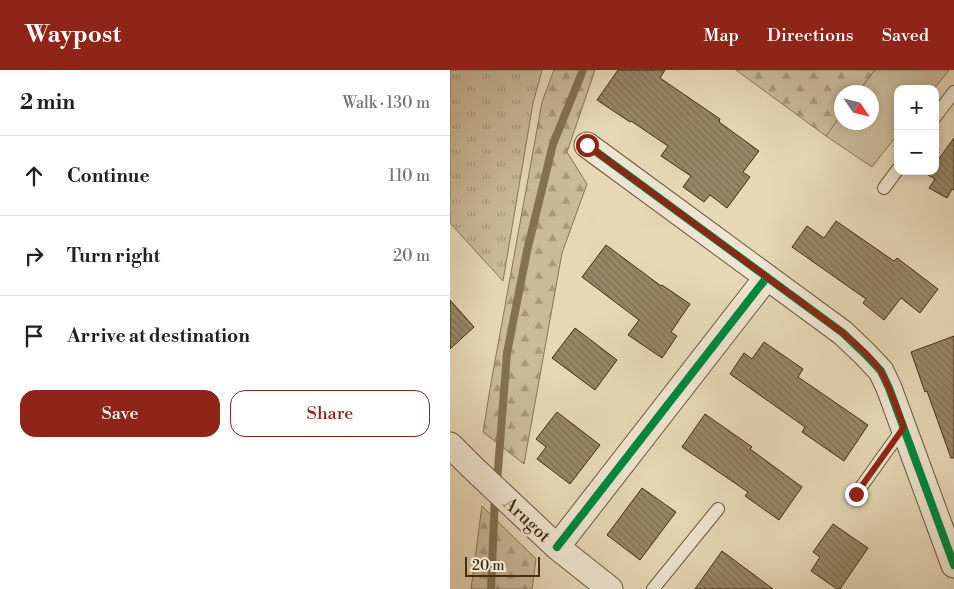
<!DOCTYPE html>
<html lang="en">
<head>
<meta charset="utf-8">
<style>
	body { margin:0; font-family:"Libre Bodoni",serif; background:#f2f2f2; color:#202124 }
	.controls { position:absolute; right:15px; top:15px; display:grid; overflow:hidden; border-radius:10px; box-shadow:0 2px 8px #0003 }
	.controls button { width:45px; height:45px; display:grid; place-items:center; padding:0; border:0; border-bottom:1px solid #e0e0e0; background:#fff; color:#202124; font:25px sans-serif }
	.compass { position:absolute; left:384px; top:15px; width:45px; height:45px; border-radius:50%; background:#fff; box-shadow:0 2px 8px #0003; rotate:125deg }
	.scale { position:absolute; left:15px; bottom:12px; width:75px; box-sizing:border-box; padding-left:5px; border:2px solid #422e10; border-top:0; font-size:14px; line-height:18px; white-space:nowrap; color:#422e10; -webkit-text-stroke:4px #efe5d0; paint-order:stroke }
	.stop { position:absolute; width:15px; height:15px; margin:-11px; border:4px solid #8f2418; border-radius:50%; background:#fff }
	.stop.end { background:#8f2418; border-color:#fff; box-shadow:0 1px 5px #0008 }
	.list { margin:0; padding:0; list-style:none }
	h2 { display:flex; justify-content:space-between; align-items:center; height:65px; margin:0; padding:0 20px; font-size:21px }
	h2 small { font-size:16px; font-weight:400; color:#757577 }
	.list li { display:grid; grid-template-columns:32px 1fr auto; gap:15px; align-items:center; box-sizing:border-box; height:80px; padding:0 20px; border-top:1px solid #e0e0e0 }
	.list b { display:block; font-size:19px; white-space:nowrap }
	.list em { font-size:16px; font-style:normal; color:#757577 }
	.actions { display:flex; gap:10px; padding:15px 20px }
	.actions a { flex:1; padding:11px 0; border:1px solid #8f2418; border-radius:15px; text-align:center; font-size:18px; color:#8f2418 }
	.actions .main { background:#8f2418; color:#fff }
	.icon { flex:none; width:28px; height:28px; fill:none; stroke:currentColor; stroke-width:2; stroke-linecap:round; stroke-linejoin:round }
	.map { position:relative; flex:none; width:504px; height:519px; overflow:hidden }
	header { display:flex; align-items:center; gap:30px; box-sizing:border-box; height:70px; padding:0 25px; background:#8f2418; color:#fff }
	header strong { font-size:24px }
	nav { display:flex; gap:28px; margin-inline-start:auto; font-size:18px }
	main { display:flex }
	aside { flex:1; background:#fff }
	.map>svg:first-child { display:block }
	.green { fill:#caba9a; stroke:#867455 }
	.forest { fill:url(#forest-firs); stroke:#867455 }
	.park { fill:url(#park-tufts); stroke:#867455 }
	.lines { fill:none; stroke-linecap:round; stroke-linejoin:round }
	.stream { stroke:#837152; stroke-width:8 }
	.building { fill:url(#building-back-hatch); stroke:#422e10 }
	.service-casing { stroke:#6b583a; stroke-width:14 }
	.minor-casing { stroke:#6b583a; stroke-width:27 }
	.service { stroke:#efe5d0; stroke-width:12 }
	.minor { stroke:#efe5d0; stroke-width:25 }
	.cycleway-casing { stroke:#efe5d0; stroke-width:11 }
	.cycleway { stroke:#00873e; stroke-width:8 }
	.route { stroke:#8f2418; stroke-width:6 }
	.labels { text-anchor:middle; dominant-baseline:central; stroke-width:4.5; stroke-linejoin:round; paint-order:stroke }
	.street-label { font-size:18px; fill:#422e10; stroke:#efe5d0 }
</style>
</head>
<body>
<header>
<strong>Waypost</strong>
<nav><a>Map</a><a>Directions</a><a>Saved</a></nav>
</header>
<main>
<aside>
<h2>2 min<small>Walk · 130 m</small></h2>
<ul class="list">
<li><svg class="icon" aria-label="ahead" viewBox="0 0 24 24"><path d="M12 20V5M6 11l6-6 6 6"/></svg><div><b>Continue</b></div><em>110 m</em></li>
<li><svg class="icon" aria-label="right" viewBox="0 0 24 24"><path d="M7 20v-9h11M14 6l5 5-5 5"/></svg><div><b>Turn right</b></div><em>20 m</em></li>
<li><svg class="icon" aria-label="arrive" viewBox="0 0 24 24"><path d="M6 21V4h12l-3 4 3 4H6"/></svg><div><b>Arrive at destination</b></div></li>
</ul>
<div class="actions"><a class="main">Save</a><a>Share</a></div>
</aside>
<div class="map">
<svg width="504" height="519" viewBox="0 0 504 519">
	<defs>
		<pattern id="forest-firs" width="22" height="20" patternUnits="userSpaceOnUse" patternTransform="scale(1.25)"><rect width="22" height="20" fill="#caba9a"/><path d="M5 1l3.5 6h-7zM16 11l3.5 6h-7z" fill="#a6987c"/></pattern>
		<pattern id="park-tufts" width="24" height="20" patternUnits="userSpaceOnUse" patternTransform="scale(1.25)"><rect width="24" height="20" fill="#caba9a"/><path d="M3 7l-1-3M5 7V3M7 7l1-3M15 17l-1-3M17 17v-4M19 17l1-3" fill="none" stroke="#a6987c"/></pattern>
		<pattern id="building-back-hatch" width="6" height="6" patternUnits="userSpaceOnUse" patternTransform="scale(1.25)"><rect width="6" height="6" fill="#978666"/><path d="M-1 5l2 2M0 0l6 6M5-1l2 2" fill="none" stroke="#7d6e53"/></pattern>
	</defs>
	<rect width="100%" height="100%" fill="#e6d7b6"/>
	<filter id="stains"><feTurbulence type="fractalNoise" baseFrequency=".004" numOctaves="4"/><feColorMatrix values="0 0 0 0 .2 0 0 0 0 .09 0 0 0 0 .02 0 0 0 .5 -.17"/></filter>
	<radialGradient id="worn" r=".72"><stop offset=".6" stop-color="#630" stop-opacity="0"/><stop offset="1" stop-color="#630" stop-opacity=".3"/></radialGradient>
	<path class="green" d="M425,0H499L484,19H448V64L422,97L376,66L391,45L392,52H422V22H408Z"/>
	<path class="forest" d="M104,0H145L117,82L137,114L112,183L74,394L33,362L41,313L92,32Z
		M286,0H425L408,22H392L391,45L376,66Z
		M32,436L86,489L82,519H21Z"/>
	<path class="park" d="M0,0H92L83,33L53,211L0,153Z"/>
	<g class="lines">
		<path class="stream" d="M47,412L57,283L77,181L103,74L133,0
			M41,519L45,426"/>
	</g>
	<path class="building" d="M168,0H215L210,8L270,49L269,52L309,81L293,102L300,107L277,138L260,125L254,132L233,117L241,106L211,86L218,76L181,51L180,52L147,30Z
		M504,68V120L502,119L497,128L479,118L485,109L478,105L480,101H485V94Z
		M386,151L444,191L447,188L488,219L470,243L451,228L434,250L413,233L416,229L342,177L357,156L374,168Z
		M156,175L211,216L212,215L240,234L221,262L227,266L212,288L178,265L189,250L132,207Z
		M0,230L24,257L0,279Z
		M125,258L167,290L145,320L102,288Z
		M504,266V388H501L477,321L475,322L461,282Z
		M314,272L353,299L348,307L418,355L394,391L352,362L355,357L280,304L294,283L302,289Z
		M107,342L150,375L120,414L87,389L96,377L86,369Z
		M255,344L302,377L300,379L352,417L329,450L295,426L298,422L232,377Z
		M192,418L226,442L190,490L157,465Z
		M383,454L418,478L390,519H387L361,501L370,487L363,482Z
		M272,481L323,519H245Z"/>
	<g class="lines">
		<g class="service-casing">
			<path id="service" d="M485,47L504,22
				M434,118L448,99
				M406,424L454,357
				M203,519L268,439"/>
		</g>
		<g class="minor-casing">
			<path id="minor" d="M137,75L393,263L415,284L431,301L439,318L504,495
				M0,375L22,397L107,477L160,519
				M107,477L317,207"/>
		</g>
		<use href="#service" class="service"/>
		<use href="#minor" class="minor"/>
		<g class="cycleway-casing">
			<path id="cycleway" d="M137,75L393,263L415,284L431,301L439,318L504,495
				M107,477L317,207"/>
		</g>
		<use href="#cycleway" class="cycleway"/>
	</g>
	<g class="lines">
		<path class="route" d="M137,75L393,263C406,275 422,287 431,302C441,319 447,339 454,357L406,424"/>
	</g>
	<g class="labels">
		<g class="street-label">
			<text transform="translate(77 450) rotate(43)">Arugot</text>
		</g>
	</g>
	<rect width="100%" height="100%" filter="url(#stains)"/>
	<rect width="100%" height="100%" fill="url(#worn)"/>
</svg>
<div class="controls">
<button>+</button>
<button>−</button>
</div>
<svg class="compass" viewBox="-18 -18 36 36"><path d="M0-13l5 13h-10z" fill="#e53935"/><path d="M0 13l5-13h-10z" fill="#757577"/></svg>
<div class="scale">20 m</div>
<div class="stop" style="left:137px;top:75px"></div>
<div class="stop end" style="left:406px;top:424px"></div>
</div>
</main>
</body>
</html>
